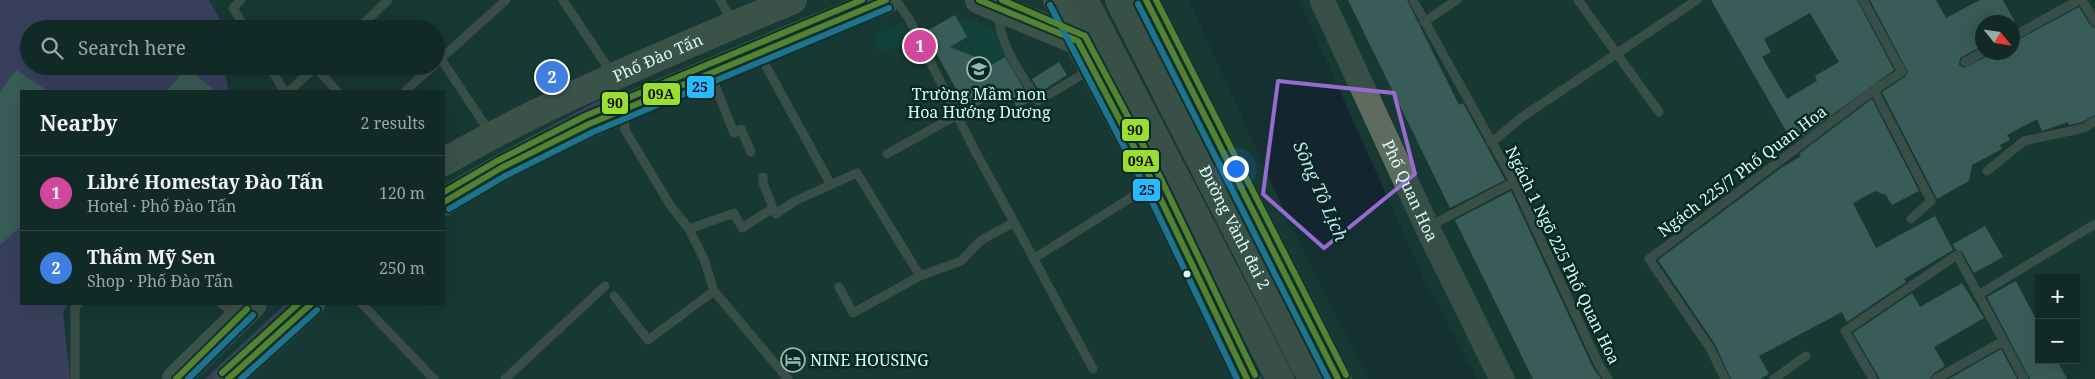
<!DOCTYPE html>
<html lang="en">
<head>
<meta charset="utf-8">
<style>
	body { margin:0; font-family:"Noto Serif",serif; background:#1b322e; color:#f1f3f6 }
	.controls { position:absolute; right:15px; bottom:15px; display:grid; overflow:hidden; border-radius:0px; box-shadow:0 5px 20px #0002 }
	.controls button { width:45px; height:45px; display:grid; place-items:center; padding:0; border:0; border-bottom:1px solid #314643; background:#122a26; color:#f1f3f6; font:25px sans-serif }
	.compass { position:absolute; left:1975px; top:15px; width:45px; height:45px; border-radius:50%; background:#122a26; box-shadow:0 5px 20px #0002; rotate:120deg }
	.you { position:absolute; left:1235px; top:168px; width:18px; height:18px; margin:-12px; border:4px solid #fff; border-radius:50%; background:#1a73e8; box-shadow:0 0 0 8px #1a73e833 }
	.badge { display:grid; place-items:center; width:32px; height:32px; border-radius:50%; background:#95b9b0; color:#fff; font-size:16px; font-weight:700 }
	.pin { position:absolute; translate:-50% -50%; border:2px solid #fff; box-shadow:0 1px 5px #0006 }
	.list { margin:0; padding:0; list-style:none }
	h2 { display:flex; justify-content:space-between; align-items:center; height:65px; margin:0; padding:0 20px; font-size:21px }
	h2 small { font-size:16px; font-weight:400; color:#9ca7a7 }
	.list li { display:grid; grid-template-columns:32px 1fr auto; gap:15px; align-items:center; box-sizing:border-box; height:75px; padding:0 20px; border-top:1px solid #314643 }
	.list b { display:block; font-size:19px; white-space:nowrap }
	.list p { margin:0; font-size:16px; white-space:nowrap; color:#9ca7a7 }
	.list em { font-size:16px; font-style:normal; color:#9ca7a7 }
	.icon { flex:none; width:28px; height:28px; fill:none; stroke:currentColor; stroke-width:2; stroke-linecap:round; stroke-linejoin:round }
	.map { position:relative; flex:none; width:2095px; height:379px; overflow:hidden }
	.search { position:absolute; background:#122a26; box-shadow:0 5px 20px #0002; left:20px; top:20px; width:425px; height:55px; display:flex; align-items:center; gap:12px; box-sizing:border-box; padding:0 18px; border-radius:28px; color:#9ca7a7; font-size:19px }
	.panel { position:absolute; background:#122a26; box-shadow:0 5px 20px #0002; left:20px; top:90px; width:425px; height:215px; border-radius:0px }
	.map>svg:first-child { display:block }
	.built { fill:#0d4d42 }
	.green { fill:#5f4a90 }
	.water { fill:#13262f }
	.building { fill:#648886; fill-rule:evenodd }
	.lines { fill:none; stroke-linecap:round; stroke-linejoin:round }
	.lane { stroke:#636960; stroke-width:9 }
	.secondary { stroke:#606b60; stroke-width:25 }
	.primary { stroke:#667165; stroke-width:28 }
	.highway { stroke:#5f6e61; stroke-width:28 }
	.bus-1-casing { stroke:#072923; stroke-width:10 }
	.bus-2-casing { stroke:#072923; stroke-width:10 }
	.bus-3-casing { stroke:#072923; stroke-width:10 }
	.bus-1 { stroke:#9cdd31; stroke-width:6 }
	.bus-2 { stroke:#27baff; stroke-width:6 }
	.bus-3 { stroke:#9cdd31; stroke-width:6 }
	.marked { fill:none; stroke:#976bcf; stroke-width:4; stroke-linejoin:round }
	.bus-dot { fill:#d8fef4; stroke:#072923; stroke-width:2 }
	.labels { text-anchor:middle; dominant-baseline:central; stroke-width:5; stroke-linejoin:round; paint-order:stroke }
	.street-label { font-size:16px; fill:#d8fef4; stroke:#072923 }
	.poi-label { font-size:16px; fill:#d8fef4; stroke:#072923 }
	.water-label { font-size:18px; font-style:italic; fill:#c5dff1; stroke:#072923 }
	.line-badge { stroke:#072923; stroke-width:2 }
	.pale-badge-label { font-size:14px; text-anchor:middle; font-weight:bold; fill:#111 }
</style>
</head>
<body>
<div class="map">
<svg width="2095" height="379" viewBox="0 0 2095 379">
	<rect width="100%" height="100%" fill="#183833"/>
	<path class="built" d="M955,15L995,29L1021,81L969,111L925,32Z
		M903,22L909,42L879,54L874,35Z"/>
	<path class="green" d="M0,0H209L220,19L221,29H29V66H225L228,91H21V304H68L63,313L70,379H0Z
		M614,92L616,104L444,195V185L524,140Z
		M285,304H297L215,379H205Z"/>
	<path class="water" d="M1189,0H1299L1425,281L1477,379H1369L1298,241Z"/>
	<path class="building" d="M1348,0H1407L1459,105L1463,103L1505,180L1450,208Z
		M1711,0H1857L1894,70L1793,143ZM1810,13L1839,62L1815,76L1817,81L1787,99L1762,57L1771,52L1764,39Z
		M1870,0H1936L1946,18L1980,0H2003L2015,22H1982V46L1960,58L1959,65L1964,68L1986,57L1989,52H2012V43L2079,7L2090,25L2095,28V115L2082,122L2069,125L2068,122L2042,131L2037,119L2007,135L2010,140L2000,145L2002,149L1972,165L1969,181L1937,199L1882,92L1905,77L1908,72Z
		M955,15L967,37L950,47L983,60L990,66L1005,57L1031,101L1017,108L1008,88L968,111L925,32Z
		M1059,62L1067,75L1040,92L1032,79Z
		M187,67L215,91H167Z
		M16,70L48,91H21V226L0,245V92Z
		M1872,99L1919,191L1892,205L1886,195L1875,191L1853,203L1876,248L1935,216L1953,250L1904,279L1906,282L1847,322L1842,312L1759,356L1769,374L1760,379H1731L1715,344L1658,260L1781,168L1801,156L1799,154Z
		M1511,191L1593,368L1601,379H1533L1455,220Z
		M1985,226L2003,257L1974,273L1962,252L1955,249L1953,244Z
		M2016,281L2039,325V360H2057L2067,379H2030L1987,297Z
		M1962,283L1984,318L1934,347L1945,366L1933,374L1930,379H1880L1853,333L1912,293L1920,307Z
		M2001,349L2017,379H1949Z"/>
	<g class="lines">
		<path class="lane" d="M241,0L233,8L246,29
			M563,0L613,75
			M720,0L733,22
			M896,0L909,19L973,147L1014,222
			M1413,0L1514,182L1599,365L1608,379
			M1578,0L1659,112
			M2082,0L2095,22
			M998,12C999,45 1021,73 1038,101L1080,76L1092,73
			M1424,22L1457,0
			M358,29L388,0
			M2012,37L2079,0
			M760,55L831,185
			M441,59L491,134
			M1965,62L1983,52
			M436,63L506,0
			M269,66L284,91
			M316,68L337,91
			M711,75L734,133L741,129L751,152
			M1874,90L1931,201L1911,219
			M289,91L317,66
			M405,91L433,66
			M624,111L625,130L670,205L689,229L704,259L714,291L788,379
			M1491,143L1522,117L1697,0
			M887,154L957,115
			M1987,171L2024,141L2084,128L2095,121
			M763,177V183L773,208
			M1428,227L1514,182
			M689,229L734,213L742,228L773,208L776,214L795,201L857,173L920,276
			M1033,259L1151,185
			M839,287L853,313L920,276L961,261L980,241L1014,222L1093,369
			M1978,295L2095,224
			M614,296L648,340L714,291
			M222,304L237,317
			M362,304L434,379
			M75,379V308L78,304
			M505,379L605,286
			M1725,379L1710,348L1649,259L1874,90L1902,72L1863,0
			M1774,379L1806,356
			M1873,379L1845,331L1957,255L2024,379
			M1936,379L2003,341"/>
		<path class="secondary" id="s1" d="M1322,0L1427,227L1502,379"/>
		<g class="primary">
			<path d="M979,0L1078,41"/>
			<path d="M1057,0L1071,23L1078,41L1153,183L1247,379"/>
			<path d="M1146,0L1338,379"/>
			<path id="s2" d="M444,162C555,98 675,50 793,0"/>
			<path d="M444,202C519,154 598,119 680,85C749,56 817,27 886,0"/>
			<path d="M176,379L253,304"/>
			<path d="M228,379L311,304"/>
		</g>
		<g class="highway">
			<path d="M1084,0L1280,379"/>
			<path id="s3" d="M1119,0L1312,379"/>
		</g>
		<g class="bus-1-casing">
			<path id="bus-1" d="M979,0L1078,41L1153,183L1247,379
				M1146,0L1338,379
				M444,202L501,168L589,124L886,0
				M176,379L247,309
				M228,379L311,304"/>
		</g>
		<g class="bus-2-casing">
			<path id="bus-2" d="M1138,4L1328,379
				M1050,5L1145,187L1237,379
				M449,209L505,176L593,132L889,8
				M188,379L253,315
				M241,379L317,310"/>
		</g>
		<g class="bus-3-casing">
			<path id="bus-3" d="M1002,0L1085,36L1161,179L1255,375
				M1156,0L1346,375
				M444,192L497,161L585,116L862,0
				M222,373L298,304"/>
		</g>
		<use href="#bus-1" class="bus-1"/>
		<use href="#bus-2" class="bus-2"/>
		<use href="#bus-3" class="bus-3"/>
	</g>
	<path d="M0 0H2095V379H0ZM1278,81L1394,93L1415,174L1324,248L1263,194Z" fill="#183833" fill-opacity=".55" fill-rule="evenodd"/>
	<path class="marked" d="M1278,81L1394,93L1415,174L1324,248L1263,194Z"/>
	<defs>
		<g id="school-ring" transform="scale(1.25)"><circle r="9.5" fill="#072923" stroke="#95b9b0" stroke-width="1.5"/><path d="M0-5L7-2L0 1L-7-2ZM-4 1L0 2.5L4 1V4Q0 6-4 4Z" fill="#95b9b0"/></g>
		<g id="hotel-ring" transform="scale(1.25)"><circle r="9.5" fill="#072923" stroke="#95b9b0" stroke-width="1.5"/><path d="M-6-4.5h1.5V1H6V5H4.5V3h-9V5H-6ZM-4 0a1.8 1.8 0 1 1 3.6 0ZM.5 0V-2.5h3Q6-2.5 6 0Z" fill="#95b9b0"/></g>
	</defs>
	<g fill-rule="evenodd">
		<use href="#school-ring" x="979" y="69"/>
		<use href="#hotel-ring" x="793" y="360"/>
	</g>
	<circle class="bus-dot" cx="1187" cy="274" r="4.5"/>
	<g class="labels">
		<g class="street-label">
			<text stroke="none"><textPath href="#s2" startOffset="238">Phố Đào Tấn</textPath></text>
			<text transform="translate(1742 171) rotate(-37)">Ngách 225/7 Phố Quan Hoa</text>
			<text stroke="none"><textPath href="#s1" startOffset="210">Phố Quan Hoa</textPath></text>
			<text stroke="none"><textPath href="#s3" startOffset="255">Đường Vành đai 2</textPath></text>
			<text transform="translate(1563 255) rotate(64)">Ngách 1 Ngõ 225 Phố Quan Hoa</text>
		</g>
		<g class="poi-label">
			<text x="979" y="94">Trường Mầm non<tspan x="979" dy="18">Hoa Hướng Dương</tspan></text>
			<text x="810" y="360" text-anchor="start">NINE HOUSING</text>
		</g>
		<g class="water-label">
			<text transform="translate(1321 191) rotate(66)">Sông Tô Lịch</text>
		</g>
	</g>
	<g class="line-badge">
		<rect x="686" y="75" width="29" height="24" rx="5" fill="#27baff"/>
		<rect x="642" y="82" width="39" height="24" rx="5" fill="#9cdd31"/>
		<rect x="601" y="91" width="28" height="24" rx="5" fill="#9cdd31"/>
		<rect x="1121" y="118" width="29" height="24" rx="5" fill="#9cdd31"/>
		<rect x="1122" y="149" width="38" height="24" rx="5" fill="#9cdd31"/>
		<rect x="1132" y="178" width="29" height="24" rx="5" fill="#27baff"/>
	</g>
	<g class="pale-badge-label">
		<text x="700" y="92">25</text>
		<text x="661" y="99">09A</text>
		<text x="615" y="108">90</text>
		<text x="1135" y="135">90</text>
		<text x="1141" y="166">09A</text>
		<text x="1147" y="195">25</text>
	</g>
</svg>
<div class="controls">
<button>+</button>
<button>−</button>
</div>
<svg class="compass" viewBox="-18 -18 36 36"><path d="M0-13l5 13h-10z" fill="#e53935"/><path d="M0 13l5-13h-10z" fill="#9ca7a7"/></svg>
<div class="you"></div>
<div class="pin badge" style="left:920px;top:46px;background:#d1479c">1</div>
<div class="pin badge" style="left:552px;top:77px;background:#3f7fe0">2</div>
<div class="search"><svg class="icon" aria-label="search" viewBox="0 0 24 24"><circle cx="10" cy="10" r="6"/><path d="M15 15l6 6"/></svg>Search here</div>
<section class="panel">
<h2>Nearby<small>2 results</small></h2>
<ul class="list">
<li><span class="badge" style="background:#d1479c">1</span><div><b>Libré Homestay Đào Tấn</b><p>Hotel · Phố Đào Tấn</p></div><em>120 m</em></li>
<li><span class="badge" style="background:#3f7fe0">2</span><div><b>Thẩm Mỹ Sen</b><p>Shop · Phố Đào Tấn</p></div><em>250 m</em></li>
</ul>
</section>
</div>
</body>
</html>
